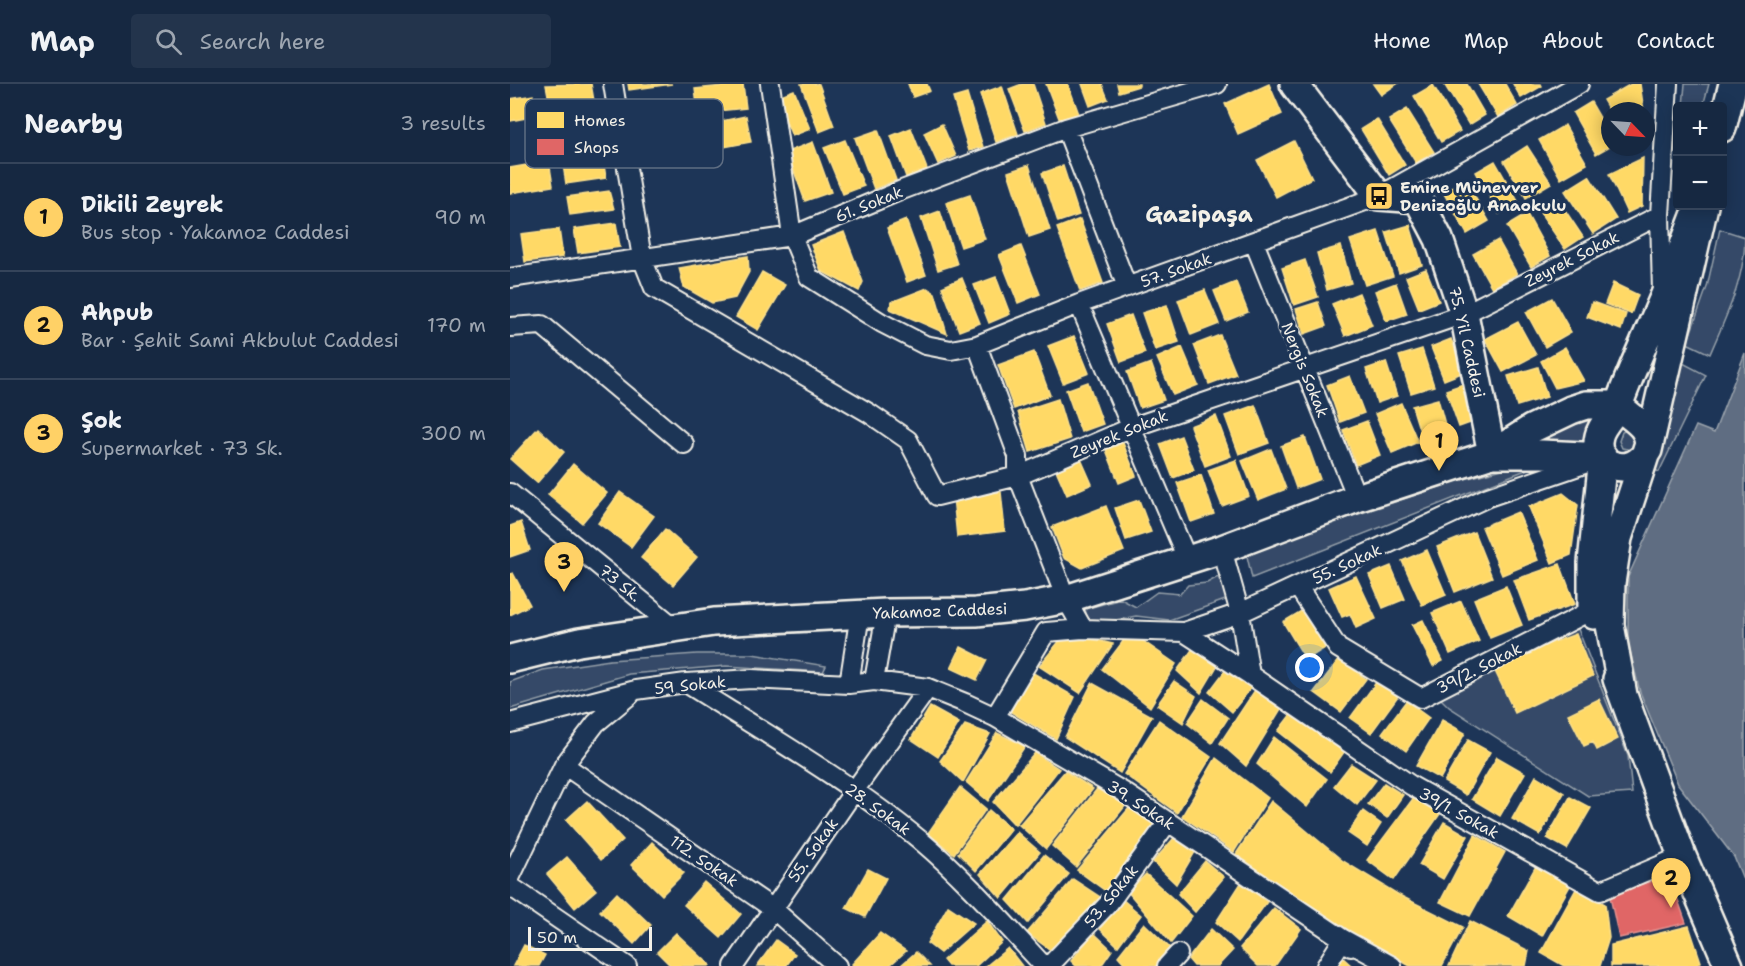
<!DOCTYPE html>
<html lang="en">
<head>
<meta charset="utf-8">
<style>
	body { margin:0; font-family:"Shantell Sans",sans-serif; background:#23344c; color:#f1f3f6 }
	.controls { position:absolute; right:18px; top:18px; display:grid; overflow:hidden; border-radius:6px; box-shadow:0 3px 15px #0003 }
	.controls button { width:54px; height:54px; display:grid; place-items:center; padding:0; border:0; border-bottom:2px solid #35445a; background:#162841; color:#f1f3f6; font:30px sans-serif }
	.compass { position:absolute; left:1091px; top:18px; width:54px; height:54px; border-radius:50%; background:#162841; box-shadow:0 3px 15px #0003; rotate:115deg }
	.scale { position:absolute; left:18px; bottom:15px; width:124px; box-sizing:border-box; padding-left:6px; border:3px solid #f4f1e8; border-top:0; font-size:16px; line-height:21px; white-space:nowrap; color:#f4f1e8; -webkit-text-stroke:4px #1d3557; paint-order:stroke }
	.you { position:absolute; left:800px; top:584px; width:21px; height:21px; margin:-15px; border:4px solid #fff; border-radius:50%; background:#1a73e8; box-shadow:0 0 0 9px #1a73e833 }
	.badge { display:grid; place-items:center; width:39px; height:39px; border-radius:50%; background:#ffd166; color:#111; font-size:20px; font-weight:700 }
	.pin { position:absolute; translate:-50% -50px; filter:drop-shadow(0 2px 3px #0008) }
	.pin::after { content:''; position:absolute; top:32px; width:21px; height:18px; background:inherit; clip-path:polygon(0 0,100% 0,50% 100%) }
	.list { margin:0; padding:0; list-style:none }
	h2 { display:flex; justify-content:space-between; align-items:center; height:78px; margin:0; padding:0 24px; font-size:26px }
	h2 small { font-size:20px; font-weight:400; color:#9ea6b1 }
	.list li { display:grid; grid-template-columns:39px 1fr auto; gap:18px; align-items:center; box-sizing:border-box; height:108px; padding:0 24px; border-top:2px solid #35445a }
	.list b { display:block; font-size:22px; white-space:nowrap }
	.list p { margin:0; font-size:20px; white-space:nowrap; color:#9ea6b1 }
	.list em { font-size:20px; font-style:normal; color:#9ea6b1 }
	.icon { flex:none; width:33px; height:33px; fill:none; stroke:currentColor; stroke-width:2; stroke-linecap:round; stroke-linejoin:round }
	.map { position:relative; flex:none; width:1235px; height:882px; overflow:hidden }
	header { display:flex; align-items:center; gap:36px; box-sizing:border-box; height:84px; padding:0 30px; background:#162841; border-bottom:2px solid #35445a }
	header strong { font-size:28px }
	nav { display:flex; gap:33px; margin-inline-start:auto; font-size:21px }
	.search { width:420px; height:54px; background:#23344c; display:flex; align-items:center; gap:15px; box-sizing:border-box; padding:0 21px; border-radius:6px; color:#9ea6b1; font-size:22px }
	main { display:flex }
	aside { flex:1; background:#162841 }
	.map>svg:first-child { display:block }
	.green { fill:#354a67; stroke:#949ea8; stroke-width:1.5 }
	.water { fill:#5e6d82; stroke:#9aa2ab; stroke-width:1.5 }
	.homes { fill:#ffd966; stroke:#fce08d; stroke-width:1.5 }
	.shops { fill:#e06666; stroke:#e6908d; stroke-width:1.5 }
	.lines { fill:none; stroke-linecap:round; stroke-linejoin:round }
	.street-casing { stroke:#f4f1e8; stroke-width:22 }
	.secondary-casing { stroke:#f4f1e8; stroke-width:32 }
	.street { stroke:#1d3557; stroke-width:18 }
	.secondary { stroke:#1d3557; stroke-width:27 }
	.labels { text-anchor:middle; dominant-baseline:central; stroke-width:6; stroke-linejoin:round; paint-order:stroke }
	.poi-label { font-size:16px; font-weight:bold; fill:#f4f1e8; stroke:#1d3557; text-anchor:start }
	.street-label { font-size:16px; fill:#f4f1e8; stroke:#1d3557 }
	.district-label { font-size:22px; font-weight:bold; fill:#f4f1e8; stroke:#1d3557 }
	.key { fill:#1d3557; stroke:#5e6d82; stroke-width:1.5 }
	.key-label { font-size:16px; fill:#f4f1e8 }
</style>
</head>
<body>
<header>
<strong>Map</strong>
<div class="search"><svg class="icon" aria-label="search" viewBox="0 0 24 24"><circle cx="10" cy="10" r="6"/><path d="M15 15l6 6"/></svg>Search here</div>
<nav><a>Home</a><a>Map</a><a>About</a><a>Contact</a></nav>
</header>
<main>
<aside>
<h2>Nearby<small>3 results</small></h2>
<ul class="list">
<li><span class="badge">1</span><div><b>Dikili Zeyrek</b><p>Bus stop · Yakamoz Caddesi</p></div><em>90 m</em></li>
<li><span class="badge">2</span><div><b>Ahpub</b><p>Bar · Şehit Sami Akbulut Caddesi</p></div><em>170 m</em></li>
<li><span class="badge">3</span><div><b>Şok</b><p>Supermarket · 73 Sk.</p></div><em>300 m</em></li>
</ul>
</aside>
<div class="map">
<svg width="1235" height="882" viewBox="0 0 1235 882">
	<rect width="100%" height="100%" fill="#1d3557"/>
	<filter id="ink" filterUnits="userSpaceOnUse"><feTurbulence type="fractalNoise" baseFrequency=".0167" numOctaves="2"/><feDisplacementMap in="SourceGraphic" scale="12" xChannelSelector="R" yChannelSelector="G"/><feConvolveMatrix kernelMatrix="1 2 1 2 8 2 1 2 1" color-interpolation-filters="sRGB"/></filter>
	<g filter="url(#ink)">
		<path class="green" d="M1175,0H1199L1193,22H1173Z
			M1210,145L1235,153C1235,195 1216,232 1200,270L1177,259L1197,203Z
			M1169,277L1196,291L1149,388L1139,383Z
			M1073,331L1089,336L1081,365L1008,363Z
			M1119,345L1129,352L1122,366L1112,364L1109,357L1112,348Z
			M1030,375L1031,380L742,494L736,468L947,397Z
			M708,493L718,515L659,536L626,532L579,541L575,525L611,515L626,523L647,508L670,510L678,501L697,499Z
			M1068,545L1118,672L1122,709L1078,712L939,623L927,611Z
			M187,570H242L316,582L313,588L216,582L119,590L0,625V598L33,586L100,576Z"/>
		<path class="water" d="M1235,269V800L1224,773L1168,700L1130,608L1118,559V493L1186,342L1204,349Z"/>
		<path class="homes" d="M81,0L84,17L41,26L36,1Z
			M118,0H162L119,6Z
			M233,0L236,24L188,29L185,5Z
			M291,0H309L324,42L309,48Z
			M398,0H417L420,7L403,13Z
			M512,0H523L536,39L515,47L499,5Z
			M536,0H558L569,30L550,37Z
			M572,0H592L598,15L580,22Z
			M607,0H629V2L609,8Z
			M759,0L772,30L728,50L715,20Z
			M863,0H887L871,11Z
			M934,0H957L975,31L959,41Z
			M968,0H995L1007,21L988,33Z
			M1003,0H1031L1032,2L1011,14Z
			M1121,0H1130L1134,27L1100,28L1093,16Z
			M923,1L950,47L931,58L904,12Z
			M492,2L508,50L486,58L470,10Z
			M284,6L300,45L282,52L266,13Z
			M457,10L473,63L459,67L443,14Z
			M23,11L27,32L0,37V15Z
			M1081,18L1100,51V62L1086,70L1063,29Z
			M897,25L924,68L906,79L879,36Z
			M236,32L241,58L193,67L188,42Z
			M867,35L895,81L879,91L851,45Z
			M432,40L446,72L428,80L414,49Z
			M1055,41L1077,80L1051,95L1029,56Z
			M401,44L417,85L396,93L381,52Z
			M368,46L386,96L364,105L345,54Z
			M335,56L354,102L333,110L314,64Z
			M784,57L802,94L766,113L747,76Z
			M303,58L321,108L295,117L277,68Z
			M1017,62L1041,99L1016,114L994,77Z
			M92,68L96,94L56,100L52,74Z
			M1133,74L1132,122L1117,129L1099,90Z
			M39,77L43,102L0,109V84Z
			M985,77L1009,119L989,130L966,88Z
			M519,81L540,146L519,153L498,88Z
			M553,82L569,131L548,138L532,89Z
			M1079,92L1106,135L1083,150L1055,107Z
			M955,96L979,137L957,150L933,108Z
			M99,107L104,125L60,131L57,113Z
			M460,111L475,155L451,163L436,119Z
			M1047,114L1073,153L1055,165L1029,127Z
			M430,127L447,180L428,186L411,134Z
			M1017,130L1040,172L1021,183L997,142Z
			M570,135L593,199L570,207L547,144Z
			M396,136L416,191L397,198L377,144Z
			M106,139L110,163L68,169L64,145Z
			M900,141L912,181L889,189L876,148Z
			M49,145L53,173L15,178L11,150Z
			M868,147L883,192L855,201L840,156Z
			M334,148L353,198L349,207L311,187L301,161Z
			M988,156L1007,190L982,204L963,170Z
			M511,162L530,210L508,219L489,171Z
			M831,162L841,199L817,206L807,169Z
			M238,172L239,188L225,214L202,219L174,203L169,184Z
			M795,176L808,213L784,221L772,184Z
			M916,185L929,217L909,225L896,193Z
			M252,188L275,201L248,246L226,233Z
			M486,193L500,230L479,239L464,201Z
			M452,194L470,239L449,247L432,203Z
			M726,198L738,228L716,237L704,207Z
			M886,199L897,230L876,237L865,207Z
			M1103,199L1128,211L1121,230L1095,220Z
			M417,204L425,209L437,250L380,225L381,218Z
			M695,206L709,240L681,251L668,216Z
			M849,209L862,241L835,252L822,220Z
			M1042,214L1061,248L1035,263L1016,228Z
			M808,218L816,242L794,250L786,225Z
			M1082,218L1116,230L1111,246L1077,233Z
			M657,221L669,258L645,266L632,229Z
			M621,231L635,269L611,278L597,240Z
			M1008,238L1026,271L993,288L975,255Z
			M710,251L726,290L699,300L684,261Z
			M564,252L579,289L553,299L538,262Z
			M941,255L954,288L934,296L921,263Z
			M672,263L688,301L663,311L647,274Z
			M1055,263L1074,297L1045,304L1031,277Z
			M912,265L924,302L901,309L889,272Z
			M524,268L540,311L504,325L488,281Z
			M876,278L887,312L867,319L856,285Z
			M641,279L654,316L630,324L617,288Z
			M1028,283L1037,313L1007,322L998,292Z
			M840,292L854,329L830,338L817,301Z
			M962,297L974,334L949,343L936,306Z
			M578,298L593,340L571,348L556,306Z
			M548,315L560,355L520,368L508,328Z
			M928,315L936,344L911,351L902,322Z
			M891,319L908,358L882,369L865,330Z
			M745,321L759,359L729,370L715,332Z
			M706,332L721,372L695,382L680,342Z
			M857,337L870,371L846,381L833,346Z
			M28,344L54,368L27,399L0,375Z
			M671,352L684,386L663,394L650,360Z
			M795,353L810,395L786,404L771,362Z
			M613,359L626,392L609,399L596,366Z
			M761,365L776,405L748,416L732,377Z
			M571,375L582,400L557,411L546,386Z
			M726,376L739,412L712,422L698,386Z
			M63,380L97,409L72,439L38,411Z
			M691,391L704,430L681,438L667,399Z
			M110,408L144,432L121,463L88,439Z
			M491,408L495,447L447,453L443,413Z
			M1053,409L1068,421L1061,471L1042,479L1019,423Z
			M629,416L641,448L616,456L605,424Z
			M596,422L614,467L572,484L554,474L542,443Z
			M1008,428L1028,476L992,491L972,443Z
			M11,438L20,466L0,473V442Z
			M155,445L187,473L163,501L131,474Z
			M964,448L982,493L945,508L927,463Z
			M917,466L936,511L912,521L892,477Z
			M1050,480L1065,520L1019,536L1004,496Z
			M881,482L895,515L873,524L859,491Z
			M3,489L20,521L0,531V490Z
			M846,492L866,535L846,544L840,530L832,533L819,504Z
			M996,502L1012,541L980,554L964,515Z
			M951,517L969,557L940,570L922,529Z
			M793,526L815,564L796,576L773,538Z
			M913,536L933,577L923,582L902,541Z
			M620,548L666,580L640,623L592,585Z
			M556,549L603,560L570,609L529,582Z
			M1066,550L1083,592L1005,629L982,581Z
			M686,560L709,579L691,609L667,587Z
			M451,563L477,576L467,596L441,584Z
			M829,575L856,595L831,628L804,608Z
			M717,584L741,604L722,628L699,608Z
			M518,586L565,613L546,655L496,625Z
			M870,593L891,608L861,649L840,634Z
			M664,597L686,612L673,639L647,621Z
			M582,599L642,632L610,689L555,653Z
			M747,603L774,620L736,682L710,659Z
			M693,615L718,634L702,659L677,639Z
			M1089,615L1108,655L1087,666L1083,658L1074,662L1058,630Z
			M896,617L919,634L896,667L872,649Z
			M420,623L449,639L428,673L401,655Z
			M785,625L837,664L820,688L768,647Z
			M649,636L701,673L667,729L614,690Z
			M932,636L955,649L930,695L906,682Z
			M455,641L480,650L453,698L430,677Z
			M487,649L515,662L478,717L456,698Z
			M764,653L817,695L797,723L747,680Z
			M958,656L980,668L956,711L934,698Z
			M525,669L549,685L505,741L483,718Z
			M987,673L1015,689L990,732L962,715Z
			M706,674L758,714L724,768L672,732Z
			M841,680L866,696L847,721L824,702Z
			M555,687L583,705L536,765L509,741Z
			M1026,692L1054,709L1030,751L1002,735Z
			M874,699L893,711L877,734L858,720Z
			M450,703L476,725L444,770L418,749Z
			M587,705L616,721L566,783L542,762Z
			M905,712L930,730L884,796L857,776Z
			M1060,713L1081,724L1057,765L1037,754Z
			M77,717L113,756L91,776L56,736Z
			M761,717L833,777L889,811L953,843L932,882H900L835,846L726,770Z
			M620,723L647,741L597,808L567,786Z
			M479,726L501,745L466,787L448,769Z
			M853,727L871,740L857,762L838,749Z
			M934,738L958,752L933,795L909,781Z
			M507,748L530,768L491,814L470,790Z
			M965,751L995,768L960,832L930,818Z
			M664,754L685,768L666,800L643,778Z
			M142,758L174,789L152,811L121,781Z
			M534,771L559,790L518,839L497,816Z
			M57,773L86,806L65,824L37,790Z
			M695,777L714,793L685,828L668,810Z
			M1026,782L1061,800L1032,852L998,832Z
			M358,785L376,794L355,833L336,824Z
			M636,790L682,832L661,859L618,808Z
			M563,795L590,813L542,867L517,849Z
			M194,798L231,830L211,854L174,821Z
			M731,799L757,818L728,858L706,838Z
			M1066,805L1095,820L1099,854L1090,882H1054L1031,869Z
			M107,809L141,841L124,860L90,827Z
			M612,815L631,831L608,862L590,845Z
			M438,822L464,839L430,869L417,859Z
			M764,824L791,845L765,882H748L730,864Z
			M477,837L492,858L466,882H438L433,876Z
			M960,837L1019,867L1016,882H939Z
			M634,839L660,864L646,882H617L608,872Z
			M1179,842L1191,878L1185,882H1101V861Z
			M701,845L723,866L708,882H684L678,875Z
			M166,849L200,881L199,882H161L147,868Z
			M370,849L396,867L379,882H343L342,880Z
			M584,849L602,866L591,882H566L561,877Z
			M266,856L285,870L276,882H247Z
			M14,861L35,871L29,882H3Z
			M498,864L512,882H476Z
			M406,868L420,882H390Z
			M831,872L842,882H825Z"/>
		<path class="shops" d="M1160,793L1176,839L1109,854L1099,808Z"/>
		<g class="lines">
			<g class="street-casing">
				<path id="street" d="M103,0L132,174L144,204L359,329L398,356L427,412L508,392L620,344L954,230L1150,131
					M260,0L282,152L299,193L372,239L415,261L441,266L467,261L569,220L869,112L1069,0
					M556,44L617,203
					M744,158L847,414
					M0,194L282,152L392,106L556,44L707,0
					M1152,208L1150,131L1158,0
					M569,220L678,477
					M0,243L32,241L174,360
					M467,261L508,372V392L556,515L573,545L536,548L485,633
					M0,409L164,543
					M712,465L730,529L740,591L902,702L1090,807L1172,772
					M788,503L828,564L911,614L1082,526
					M573,545L674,548L730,529L978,413L1083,377
					M674,548L740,591
					M364,597L376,529
					M176,599C253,648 340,698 410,756C455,794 494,839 534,882
					M339,600L350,530
					M0,639L126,606L176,599L242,595L339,600L364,597L418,604L455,619L485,633L612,707L833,855L882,882
					M54,681L262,824L327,882
					M0,794L54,681L86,639L120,611
					M0,802L117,882
					M224,882L344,707L418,604
					M539,882L599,819L658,738
					M657,882L668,870
					M816,882L833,855L841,863"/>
			</g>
			<g class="secondary-casing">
				<path id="secondary" d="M784,0L869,112L908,115L929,155L954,230L982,370
					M1212,44L1223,0
					M1189,122C1176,154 1165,188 1151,220C1137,253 1122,284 1110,317C1105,330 1092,339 1089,352C1081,384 1123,395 1138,366L1194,122
					M982,370H1032L1093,373
					M1084,531L1082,526V479L1093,373
					M0,575L69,558L204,538L376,529L466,528L515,523L556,515L712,465L847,414L982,370L1021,345L1061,326L1076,321H1108C1120,334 1138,340 1139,359L1108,454L1101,499L1100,541L1113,611
					M1107,595L1172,772L1219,882"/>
			</g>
			<use href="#street" class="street"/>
			<use href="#secondary" class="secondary"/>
		</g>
	</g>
	<defs>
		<g id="bus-square" transform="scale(1.5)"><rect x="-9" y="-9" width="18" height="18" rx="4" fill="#ffd166" stroke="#1d3557"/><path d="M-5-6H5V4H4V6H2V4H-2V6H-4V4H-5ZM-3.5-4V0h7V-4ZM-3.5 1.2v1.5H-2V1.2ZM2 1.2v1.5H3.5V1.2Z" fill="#111"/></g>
	</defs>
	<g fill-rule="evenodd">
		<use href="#bus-square" x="869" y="112"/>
	</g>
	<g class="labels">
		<g class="poi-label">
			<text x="890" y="103">Emine Münevver<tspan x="890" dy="18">Denizoğlu Anaokulu</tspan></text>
		</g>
		<g class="street-label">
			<text transform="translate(359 120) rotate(-22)">61. Sokak</text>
			<text transform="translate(1062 175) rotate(-27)">Zeyrek Sokak</text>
			<text transform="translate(666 186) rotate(-20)">57. Sokak</text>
			<text transform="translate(957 258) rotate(77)">75. Yil Caddesi</text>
			<text transform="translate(795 286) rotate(68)">Nergis Sokak</text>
			<text transform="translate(609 350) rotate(-22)">Zeyrek Sokak</text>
			<text transform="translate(837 480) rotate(-25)">55. Sokak</text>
			<text transform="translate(110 499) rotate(39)">73 Sk.</text>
			<text transform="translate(430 527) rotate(-2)">Yakamoz Caddesi</text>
			<text transform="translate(969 584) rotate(-27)">39/2. Sokak</text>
			<text transform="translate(180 601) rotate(-6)">59 Sokak</text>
			<text transform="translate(631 721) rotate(33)">39. Sokak</text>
			<text transform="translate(368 725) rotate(36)">28. Sokak</text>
			<text transform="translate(949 729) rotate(29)">39/1. Sokak</text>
			<text transform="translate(303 766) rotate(-55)">55. Sokak</text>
			<text transform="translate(194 777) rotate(34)">112. Sokak</text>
			<text transform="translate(601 812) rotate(-51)">53. Sokak</text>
		</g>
		<g class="district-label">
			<text x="689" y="130">Gazipaşa</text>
		</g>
	</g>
	<rect x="15" y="15" width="198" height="69" rx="9" class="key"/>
	<rect x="27" y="28" width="27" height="16" fill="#ffd966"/>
	<rect x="27" y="55" width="27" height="16" fill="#e06666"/>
	<g class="key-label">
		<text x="64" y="42">Homes</text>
		<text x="64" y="69">Shops</text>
	</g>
</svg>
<div class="controls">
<button>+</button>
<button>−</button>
</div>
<svg class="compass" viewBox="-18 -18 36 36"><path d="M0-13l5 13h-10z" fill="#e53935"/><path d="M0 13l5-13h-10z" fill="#9ea6b1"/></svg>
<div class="scale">50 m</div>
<div class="you"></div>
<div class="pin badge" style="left:929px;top:387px">1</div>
<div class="pin badge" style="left:1161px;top:824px">2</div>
<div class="pin badge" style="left:54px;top:508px">3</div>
</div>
</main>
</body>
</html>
